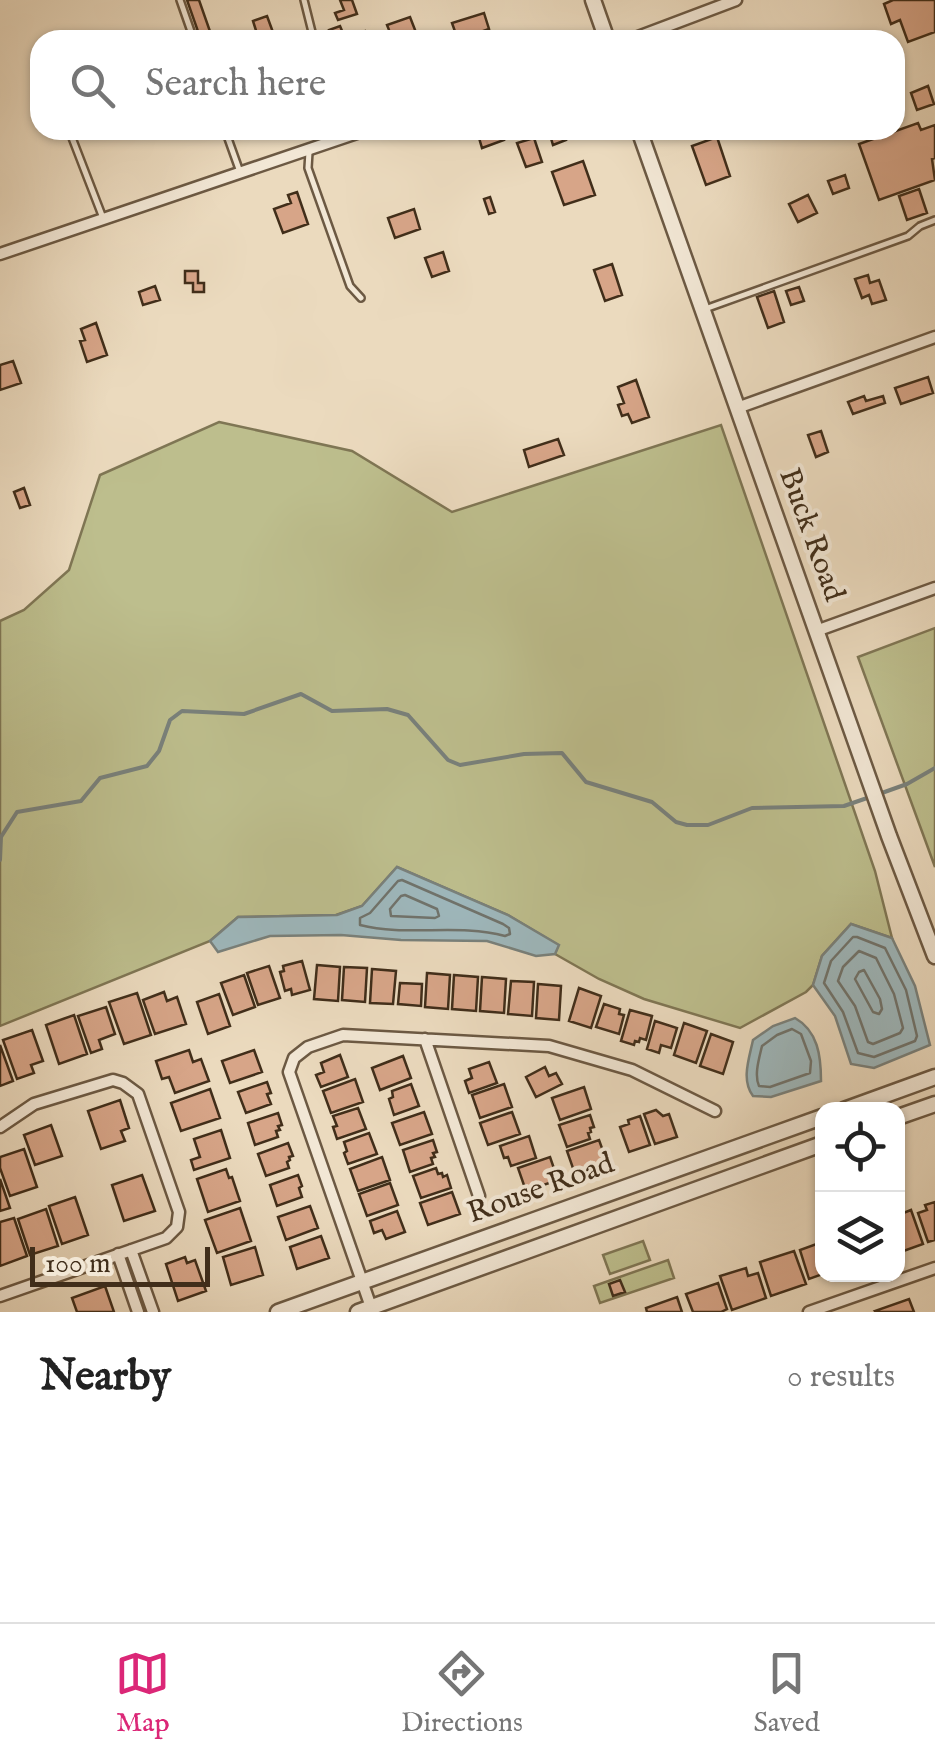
<!DOCTYPE html>
<html lang="en">
<head>
<meta charset="utf-8">
<style>
	body { margin:0; font-family:"IM FELL English",serif; background:#f2f2f2; color:#222 }
	.controls { position:absolute; right:30px; bottom:30px; display:grid; overflow:hidden; border-radius:20px; box-shadow:0 2px 8px #0004 }
	.controls button { width:90px; height:90px; display:grid; place-items:center; padding:0; border:0; border-bottom:2px solid #e0e0e0; background:#fff; color:#222; font:50px sans-serif }
	.scale { position:absolute; left:30px; bottom:25px; width:180px; box-sizing:border-box; padding-left:10px; border:5px solid #412e1a; border-top:0; font-size:28px; line-height:35px; white-space:nowrap; color:#412e1a; -webkit-text-stroke:8px #f2e7d5; paint-order:stroke }
	.list { margin:0; padding:0; list-style:none }
	h2 { display:flex; justify-content:space-between; align-items:center; height:130px; margin:0; padding:0 40px; font-size:42px }
	h2 small { font-size:32px; font-weight:400; color:#767676 }
	.icon { flex:none; width:55px; height:55px; fill:none; stroke:currentColor; stroke-width:2; stroke-linecap:round; stroke-linejoin:round }
	.map { position:relative; flex:none; width:935px; height:1312px; overflow:hidden }
	.search { position:absolute; background:#fff; box-shadow:0 2px 8px #0004; left:30px; right:30px; top:30px; height:110px; display:flex; align-items:center; gap:25px; box-sizing:border-box; padding:0 35px; border-radius:30px; color:#767676; font-size:38px }
	.sheet { height:310px; background:#fff }
	nav { display:flex; justify-content:space-around; align-items:center; box-sizing:border-box; height:140px; border-top:2px solid #e0e0e0; background:#fff; font-size:28px; color:#767676 }
	nav a { display:grid; justify-items:center; gap:5px }
	nav .on { color:#db2777 }
	.map>svg:first-child { display:block }
	.green { fill:#bdbe8d; stroke:#7f7654; stroke-width:2.5 }
	.water { fill:#9eb8bd; stroke:#79817c; stroke-width:2.5 }
	.lines { fill:none; stroke-linecap:round; stroke-linejoin:round }
	.shore { stroke:#70736c; stroke-width:2.5 }
	.stream { stroke:#79817c; stroke-width:4 }
	.building { fill:#d7a588; stroke:#412e1a; stroke-width:2.5 }
	.service-casing { stroke:#6c5943; stroke-width:10 }
	.minor-casing { stroke:#6c5943; stroke-width:15 }
	.tertiary-casing { stroke:#6c5943; stroke-width:19 }
	.service { stroke:#f2e7d5; stroke-width:5 }
	.minor { stroke:#f2e7d5; stroke-width:10 }
	.tertiary { stroke:#f2e7d5; stroke-width:14 }
	.labels { text-anchor:middle; dominant-baseline:central; stroke-width:8; stroke-linejoin:round; paint-order:stroke }
	.street-label { font-size:30px; fill:#412e1a; stroke:#f2e7d5 }
</style>
</head>
<body>
<div class="map">
<svg width="935" height="1312" viewBox="0 0 935 1312">
	<rect width="100%" height="100%" fill="#ebdabe"/>
	<filter id="stains"><feTurbulence type="fractalNoise" baseFrequency=".002" numOctaves="4"/><feColorMatrix values="0 0 0 0 .2 0 0 0 0 .09 0 0 0 0 .02 0 0 0 .5 -.17"/></filter>
	<radialGradient id="worn" r=".72"><stop offset=".6" stop-color="#630" stop-opacity="0"/><stop offset="1" stop-color="#630" stop-opacity=".3"/></radialGradient>
	<path class="green" d="M219,422L352,451L452,512L721,425L875,871L892,938L851,924L822,956L813,985L806,992L740,1028L644,999L599,979L555,954L558,945L508,915L397,867L362,906L336,915L238,917L210,941L0,1026V621L24,610L69,570L100,475Z
		M935,628V867L858,657Z
		M643,1241L650,1260L610,1274L603,1255Z
		M668,1260L674,1278L600,1303L594,1286Z"/>
	<path class="water" d="M397,867L508,915L559,945L555,954L536,956L487,941L401,940L341,935L270,936L218,952L210,941L238,917L337,915L362,906Z
		M851,924L892,938L915,986L930,1045L874,1068L851,1064L835,1016L813,985L822,956Z
		M795,1018C818,1031 821,1056 821,1081L771,1097L753,1096C741,1080 749,1059 753,1040L773,1026Z"/>
	<g class="lines">
		<path class="shore" d="M402,880L503,924L509,928L510,934L505,936C458,923 407,937 360,925V918L370,913L398,881Z
			M405,895L437,909L439,916L435,918L391,916L390,909L401,896Z
			M853,937H857L885,948L906,990L917,1036L915,1041L874,1057L858,1053L843,1012L824,983L831,961Z
			M859,951L876,958L894,994L903,1028L900,1033L873,1044L868,1042L855,1006L838,981L843,967Z
			M864,970L880,999L882,1009L879,1014L873,1012L855,979L859,972Z
			M792,1029L801,1034L811,1061L810,1073L770,1087L759,1086C754,1075 759,1059 762,1046L777,1035Z"/>
		<path class="stream" d="M879,794L907,784L935,768
			M0,860L1,837L17,812L81,801L100,778L147,766L159,751L170,720L182,711L244,714L301,694L332,711L387,709L408,715L448,760L460,765L524,754L562,753L586,782L652,802L676,822L687,825H708L752,808L844,806L870,797"/>
	</g>
	<path class="building" d="M187,0H199L213,40H201Z
		M340,0H352L357,14L338,20L335,13L344,10Z
		M893,0H935V32L908,42L900,20L891,24L884,4Z
		M484,13L489,29L458,40L452,23Z
		M267,16L274,35L259,40L253,21Z
		M410,17L417,35L403,40H393L387,25Z
		M340,26L345,38L365,31L368,40H332L329,30Z
		M928,86L934,104L917,110L911,93Z
		M918,123L921,130L935,125V158L932,159L935,180L879,200L859,144Z
		M501,130L504,140L482,148L477,131Z
		M542,130H563L566,140L553,145L550,135L545,137Z
		M717,137L730,176L706,185L692,146Z
		M534,138L542,162L526,167L517,143Z
		M583,161L595,195L564,205L552,172Z
		M845,175L849,188L833,194L828,181Z
		M919,189L927,213L907,220L899,196Z
		M297,192L308,224L283,233L274,209L291,203L288,195Z
		M808,195L817,213L798,222L789,204Z
		M490,197L495,212L489,214L484,199Z
		M414,209L420,229L395,238L388,218Z
		M443,252L449,271L432,277L425,258Z
		M612,264L622,295L605,301L594,270Z
		M185,271H198V283H204V292H193V283H185Z
		M868,275L870,283L879,280L886,300L872,304L869,295L862,298L855,279Z
		M155,286L160,300L143,305L139,292Z
		M799,287L804,301L791,305L786,291Z
		M774,291L784,322L768,328L757,297Z
		M96,323L107,355L87,362L80,341L85,340L81,329Z
		M13,361L21,383L0,390V365Z
		M928,377L933,393L901,404L895,388Z
		M636,380L649,417L632,423L628,414L622,416L618,405L624,403L618,387Z
		M864,396L866,401L883,396L885,403L853,414L848,402Z
		M821,431L828,452L816,457L808,435Z
		M558,439L564,455L529,467L524,450Z
		M24,488L30,505L20,508L14,492Z
		M302,961L310,990L292,995L291,989L285,991L280,972L284,971L283,966Z
		M317,965L340,967L338,1001L314,999Z
		M269,966L280,998L258,1005L247,973Z
		M344,967L367,968L365,1002L342,1000Z
		M372,969L396,971L393,1004L370,1003Z
		M427,973L450,975L448,1009L425,1007Z
		M244,975L255,1007L233,1015L221,983Z
		M454,975L478,977L476,1011L452,1009Z
		M482,977L506,979L504,1013L480,1011Z
		M511,981L534,982L532,1016L508,1014Z
		M400,983L422,984L421,1006L398,1004Z
		M538,984L561,986L559,1020L536,1018Z
		M579,988L601,996L591,1028L569,1021Z
		M164,992L167,1001L177,997L186,1024L155,1034L143,1000Z
		M137,993L151,1035L124,1044L109,1002Z
		M219,994L230,1026L208,1034L197,1002Z
		M604,1004L620,1009L619,1014L624,1015L619,1034L596,1027Z
		M106,1007L115,1034L99,1040L102,1049L91,1053L78,1016Z
		M630,1010L652,1016L646,1040L640,1038L639,1042L635,1041L634,1045L621,1041Z
		M74,1015L87,1054L59,1064L46,1025Z
		M655,1021L677,1028L671,1048L661,1045L659,1053L647,1049Z
		M684,1023L707,1031L696,1063L674,1055Z
		M32,1030L43,1061L31,1065L34,1073L17,1079L3,1040Z
		M711,1034L733,1042L723,1074L700,1066Z
		M0,1045L13,1081L0,1086Z
		M189,1050L193,1062L201,1059L209,1081L175,1093L169,1077L162,1079L156,1061Z
		M254,1050L262,1072L230,1083L222,1061Z
		M340,1055L348,1077L321,1087L316,1075L324,1072L321,1063Z
		M403,1056L411,1078L380,1090L372,1068Z
		M489,1062L497,1083L469,1093L465,1081L472,1078L469,1069Z
		M545,1067L549,1076L556,1073L562,1084L536,1097L526,1077Z
		M355,1079L363,1102L331,1113L323,1091Z
		M267,1082L271,1093L267,1094L271,1104L246,1113L238,1092Z
		M411,1084L419,1106L394,1115L389,1099L393,1097L392,1091Z
		M504,1084L512,1107L480,1118L472,1095Z
		M584,1087L591,1109L560,1120L552,1098Z
		M210,1089L220,1118L181,1131L171,1103Z
		M120,1100L129,1128L121,1131L125,1141L101,1149L88,1111Z
		M358,1108L366,1129L337,1139L333,1127L337,1126L333,1116Z
		M656,1110L663,1116L669,1114L677,1137L655,1144L644,1114Z
		M424,1112L432,1134L400,1145L392,1123Z
		M512,1112L520,1134L488,1145L480,1123Z
		M278,1113L282,1125L278,1126L280,1130L276,1131L278,1137L255,1145L248,1123Z
		M590,1115L594,1127L590,1128L591,1132L588,1133L590,1139L567,1147L559,1125Z
		M640,1116L650,1145L629,1152L620,1127L629,1124L628,1120Z
		M51,1125L62,1156L35,1165L24,1135Z
		M221,1130L230,1158L194,1170L191,1160L200,1157L194,1139Z
		M369,1133L377,1154L348,1164L344,1153L347,1151L344,1142Z
		M529,1136L536,1158L511,1166L508,1157L504,1158L500,1146Z
		M433,1140L437,1152L433,1153L435,1157L431,1158L433,1164L410,1172L403,1150Z
		M599,1140L607,1162L575,1174L567,1151Z
		M288,1143L293,1156L289,1157L290,1160L287,1162L289,1168L266,1176L258,1154Z
		M24,1149L37,1187L10,1196L0,1168V1157Z
		M382,1157L390,1180L358,1191L350,1169Z
		M550,1157L558,1180L526,1191L518,1168Z
		M436,1168L438,1174L442,1173L443,1177L447,1175L451,1188L421,1198L413,1176Z
		M226,1169L229,1178L232,1177L240,1201L208,1212L197,1179Z
		M142,1175L155,1211L124,1221L112,1185Z
		M298,1175L302,1186L299,1188L302,1197L277,1206L270,1185Z
		M0,1179L10,1208L0,1211Z
		M390,1183L398,1205L367,1216L359,1194Z
		M452,1192L460,1214L428,1225L420,1203Z
		M75,1197L88,1235L62,1244L49,1206Z
		M935,1202V1240L928,1242L918,1213L927,1210L925,1205Z
		M310,1206L318,1228L286,1240L278,1217Z
		M240,1208L251,1241L217,1253L205,1220Z
		M46,1209L58,1246L30,1255L18,1219Z
		M911,1210L923,1244L898,1253V1215Z
		M397,1211L405,1232L386,1239L382,1230L374,1233L370,1221Z
		M14,1218L27,1256L0,1266V1222Z
		M321,1236L329,1258L297,1269L290,1247Z
		M822,1242L823,1274L809,1279L800,1250Z
		M255,1247L263,1275L231,1285L223,1257Z
		M794,1251L806,1284L771,1296L760,1262Z
		M185,1257L187,1263L195,1260L206,1291L178,1301L166,1264Z
		M746,1268L748,1276L758,1273L766,1298L732,1310L720,1276Z
		M620,1280L625,1292L613,1296L609,1284Z
		M718,1283L727,1309L721,1312H693L686,1294Z
		M105,1286L114,1312H77L72,1298Z
		M677,1297L682,1312H647L646,1308Z
		M909,1299L914,1312H876L875,1311Z"/>
	<g class="lines">
		<g class="service-casing">
			<path id="service" d="M180,0L194,40
				M304,0L314,40
				M69,130L103,218
				M225,130L240,172
				M309,152L308,168L350,286L361,298
				M705,309L908,236L920,226L935,220"/>
		</g>
		<g class="minor-casing">
			<path id="minor" d="M630,40L736,0
				M0,254L366,130
				M737,408L935,337
				M816,631L935,588
				M425,1039L479,1196
				M0,1127L34,1104L113,1080L123,1083L138,1094L179,1212L177,1227L166,1238L0,1296
				M131,1250L153,1312
				M118,1254L138,1312
				M371,1307L289,1072L294,1058L308,1047L343,1035L549,1046L632,1070L715,1111
				M809,1312L935,1268"/>
		</g>
		<g class="tertiary-casing">
			<path id="tertiary" d="M593,0L607,40
				M639,130L889,836L935,956
				M844,1110L935,1077
				M898,1117L935,1104
				M278,1312L822,1117
				M358,1312L822,1144"/>
		</g>
		<use href="#service" class="service"/>
		<use href="#minor" class="minor"/>
		<use href="#tertiary" class="tertiary"/>
	</g>
	<g class="labels">
		<g class="street-label">
			<text transform="translate(811 535) rotate(70)">Buck Road</text>
			<text transform="translate(541 1189) rotate(-20)">Rouse Road</text>
		</g>
	</g>
	<rect width="100%" height="100%" filter="url(#stains)"/>
	<rect width="100%" height="100%" fill="url(#worn)"/>
</svg>
<div class="controls">
<button><svg class="icon" aria-label="locate" viewBox="0 0 24 24"><circle cx="12" cy="12" r="6"/><path d="M12 2v4M12 18v4M2 12h4M18 12h4"/></svg></button>
<button><svg class="icon" aria-label="layers" viewBox="0 0 24 24"><path d="M12 4l9 5-9 5-9-5zM3 14l9 5 9-5"/></svg></button>
</div>
<div class="scale">100 m</div>
<div class="search"><svg class="icon" aria-label="search" viewBox="0 0 24 24"><circle cx="10" cy="10" r="6"/><path d="M15 15l6 6"/></svg>Search here</div>
</div>
<section class="sheet">
<h2>Nearby<small>0 results</small></h2>
<ul class="list">
</ul>
</section>
<nav>
<a class="on"><svg class="icon" aria-label="map" viewBox="0 0 24 24"><path d="M3 6l6-2 6 2 6-2v14l-6 2-6-2-6 2zM9 4v14M15 6v14"/></svg>Map</a>
<a><svg class="icon" aria-label="directions" viewBox="0 0 24 24"><path d="M12 3l9 9-9 9-9-9zM9 14v-3h6M13 9l2 2-2 2"/></svg>Directions</a>
<a><svg class="icon" aria-label="saved" viewBox="0 0 24 24"><path d="M7 4h10v16l-5-4-5 4z"/></svg>Saved</a>
</nav>
</body>
</html>
